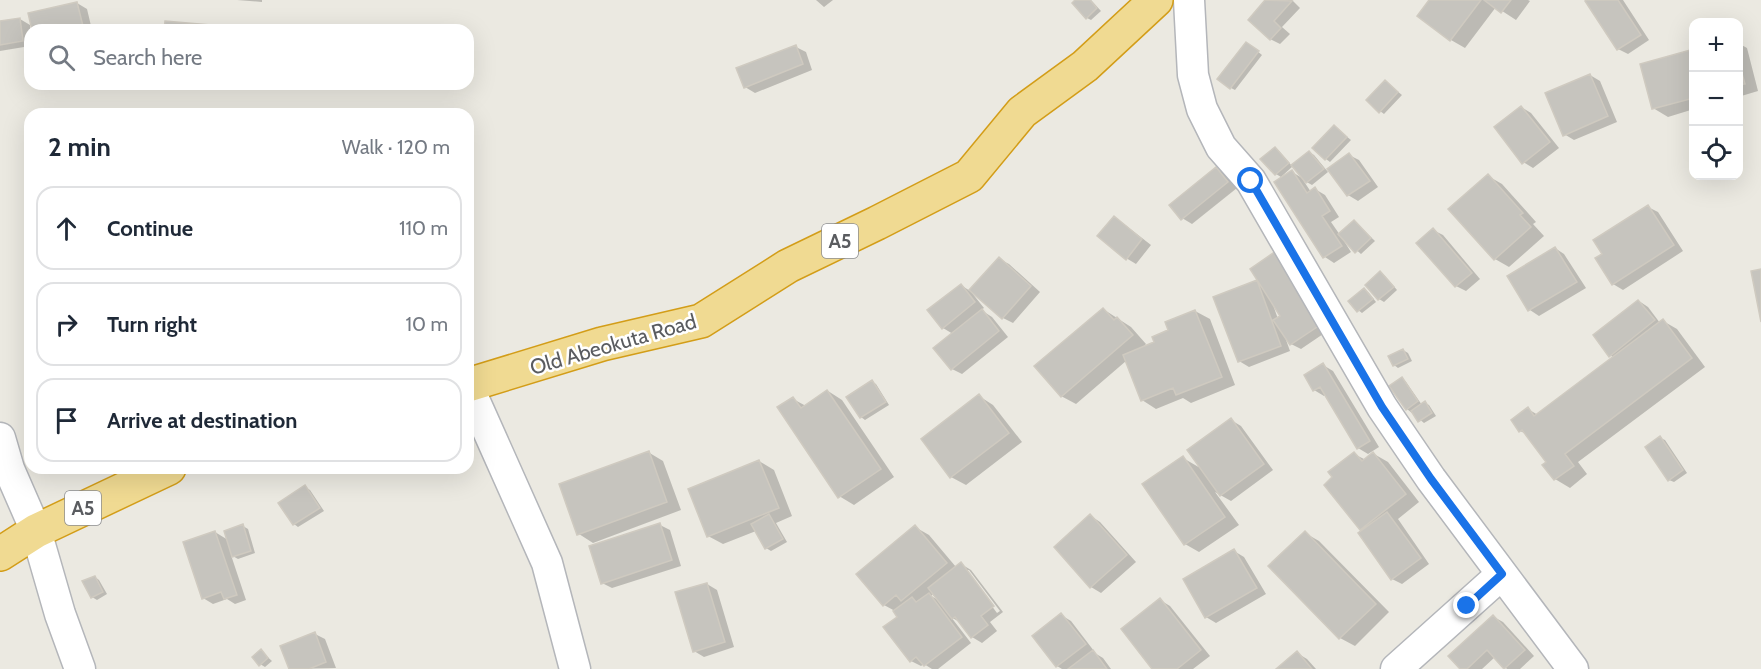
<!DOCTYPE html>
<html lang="en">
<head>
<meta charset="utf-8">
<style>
	body { margin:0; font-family:Cabin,sans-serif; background:#f6f6f7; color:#1f2937 }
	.controls { position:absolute; right:18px; top:18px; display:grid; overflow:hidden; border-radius:12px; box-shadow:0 6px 24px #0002 }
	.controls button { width:54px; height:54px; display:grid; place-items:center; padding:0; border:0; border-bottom:2px solid #e0e1e3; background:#fff; color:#1f2937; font:30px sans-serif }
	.stop { position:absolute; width:18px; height:18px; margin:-14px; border:4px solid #1a73e8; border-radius:50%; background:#fff }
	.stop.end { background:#1a73e8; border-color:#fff; box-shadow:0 2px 6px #0008 }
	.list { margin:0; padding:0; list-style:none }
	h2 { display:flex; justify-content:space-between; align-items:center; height:78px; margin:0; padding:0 24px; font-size:26px }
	h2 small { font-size:20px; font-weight:400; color:#747a83 }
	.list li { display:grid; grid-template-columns:39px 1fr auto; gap:18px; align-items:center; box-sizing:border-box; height:84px; margin:0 12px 12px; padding:0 12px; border:2px solid #e0e1e3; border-radius:18px }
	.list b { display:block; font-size:22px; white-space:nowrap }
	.list em { font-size:20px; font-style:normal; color:#747a83 }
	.icon { flex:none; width:33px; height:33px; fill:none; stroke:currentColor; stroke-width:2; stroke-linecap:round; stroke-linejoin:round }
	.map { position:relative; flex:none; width:1761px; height:669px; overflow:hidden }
	.search { position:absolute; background:#fff; box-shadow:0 6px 24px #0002; left:24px; top:24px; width:450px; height:66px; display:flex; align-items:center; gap:15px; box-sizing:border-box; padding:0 21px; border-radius:18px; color:#747a83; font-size:22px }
	.panel { position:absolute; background:#fff; box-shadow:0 6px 24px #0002; left:24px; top:108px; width:450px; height:366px; border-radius:18px }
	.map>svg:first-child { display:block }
	.shadow { fill:#0003; fill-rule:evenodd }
	.building { fill:#c6c4be; stroke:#cfcac0; stroke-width:1.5 }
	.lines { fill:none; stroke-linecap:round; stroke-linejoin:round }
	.minor-casing { stroke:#b4b6ba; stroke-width:33 }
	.highway-casing { stroke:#d39d18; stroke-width:36 }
	.minor { stroke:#fff; stroke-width:30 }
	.highway { stroke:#f0da92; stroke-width:33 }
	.route { stroke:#1a73e8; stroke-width:8 }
	.labels { text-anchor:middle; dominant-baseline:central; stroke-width:5; stroke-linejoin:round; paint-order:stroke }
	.shield { fill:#fff; stroke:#8c8d90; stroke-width:1.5 }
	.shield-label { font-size:20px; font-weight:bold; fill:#5a5c60 }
	.street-label { font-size:21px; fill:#5a5c60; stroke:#fff }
</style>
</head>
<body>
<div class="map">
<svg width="1761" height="669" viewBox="0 0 1761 669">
	<rect width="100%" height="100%" fill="#ebe9e1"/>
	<path class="shadow" d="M237,0H262V2Z
		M816,0H833L824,7Z
		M1077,0H1091L1101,11L1091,20L1087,18Z
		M1268,0H1292L1300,8L1282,27L1290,34L1280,44L1270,39L1250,20Z
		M1431,0H1528L1530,1L1516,20L1496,7L1465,48L1451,40Z
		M1590,0H1623L1649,40L1628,54L1618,49Z
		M77,3L87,9L92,30H34Z
		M20,19L30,25V46L0,51V22Z
		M1738,43L1747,48L1758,91L1738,97Z
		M1251,46L1262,55L1235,90L1231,88Z
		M796,47L806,52L812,70L755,93L745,87Z
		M1694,50V109L1668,117L1653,108Z
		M1590,75L1600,81L1617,122L1574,140L1564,134Z
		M1386,82L1402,95L1384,114L1380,111Z
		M290,84H340V86Z
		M1521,107L1531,113L1559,148L1533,168L1523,162Z
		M1335,127L1351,140L1330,162L1326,159Z
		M1275,149L1279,151L1292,166L1309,152L1314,155L1328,172L1312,185L1303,180L1311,192L1315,189L1325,195L1339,217L1331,222L1340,235L1354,221L1375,241L1361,254L1345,240L1344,241L1351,252L1334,263L1325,257L1292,172L1304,179L1293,166L1281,177L1276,174Z
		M1349,155L1359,160L1378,187L1358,201L1348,195L1330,169Z
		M1216,169L1226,174L1237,188L1192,224L1182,218Z
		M1488,176L1502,184L1536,222L1533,224L1544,236L1509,267L1495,259Z
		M1648,207L1658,212L1683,251L1623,290L1613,284L1604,255Z
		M1115,218L1124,224L1151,245L1136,264L1126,258Z
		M1433,230L1443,235L1480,279L1466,291L1456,286Z
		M1555,248L1564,254L1586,288L1539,316L1530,310L1509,277Z
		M999,259L1009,264L1040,292L1013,323L1003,318L974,292L972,293L984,308L981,310L992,317L1008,337L962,374L952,369L953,334L943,328L961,285L970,291Z
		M1381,273L1385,276L1397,290L1384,302L1379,299Z
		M1256,282L1262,285L1332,328L1301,349L1291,344L1285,337L1290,351L1249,367L1239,361ZM1272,302L1282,316L1278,319Z
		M1365,290L1369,293L1376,302L1362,313L1358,310Z
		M1639,301L1648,307L1660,323L1663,321L1677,329L1705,367L1578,462L1587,474L1570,488L1555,479L1544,465L1549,462L1529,435L1520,431L1528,409L1538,415L1614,358L1610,355Z
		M1103,309L1131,327L1146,344L1141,349L1156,343L1195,311L1210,319L1235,385L1191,403L1183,398L1156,409L1142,400L1126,361L1076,404L1061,396Z
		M1403,350L1408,353L1412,361L1398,368L1394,365Z
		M1323,365L1333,371L1379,447L1368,454L1358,448L1326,394L1324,396L1314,390Z
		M1402,379L1406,382L1422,405L1425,403L1429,405L1436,416L1424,423L1407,409Z
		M872,382L876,384L889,405L865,420L861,417Z
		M828,391L842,400L894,477L854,505L839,496L793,399L806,406Z
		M979,396L993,405L1022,442L966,485L951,477L923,439Z
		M1231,420L1241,426L1273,470L1231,501L1215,492L1239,525L1199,552L1185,544L1183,458L1202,469Z
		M1660,438L1665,440L1687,473L1674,482L1669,480Z
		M648,452L663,461L681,510L593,543L579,534Z
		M1354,454L1366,460L1374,454L1388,462L1419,502L1398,519L1429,564L1402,584L1392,579L1363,531L1361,529Z
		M759,461L774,470L792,516L776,523L787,542L771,551L766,548L756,531L723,544L708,536Z
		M305,487L310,490L324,511L298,527L294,524Z
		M1091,516L1100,522L1136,562L1101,593L1091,587Z
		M660,525L670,530L681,566L612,588L602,583Z
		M243,526L248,529L255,553L238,559L231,555L246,600L235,604L227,599L213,604L203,598L215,532L228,540Z
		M915,527L929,535L956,567L961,564L971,570L1003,612L990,622L997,631L982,643L972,637L961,623L951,617L971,643L938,669H932L924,664L921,666L911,661L899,617L895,611L884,605ZM965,570H969L1000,611L997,613ZM934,593L940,601L931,596Z
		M1305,533L1319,541L1389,612L1355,646L1340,638Z
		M1234,551L1244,557L1266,594L1216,623L1206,617Z
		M95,577L99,580L107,594L97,600L92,597Z
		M707,584L717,590L734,647L704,657L694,651Z
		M1160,600L1170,606L1210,656L1193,669H1154Z
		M1061,615L1071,621L1094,651L1093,652L1103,658L1111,669H1062L1057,666Z
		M1494,617L1503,622L1534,656L1520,669H1507L1495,657L1482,669H1462Z
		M315,634L325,639L336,668L290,669Z
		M261,651L272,661L265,667L260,664Z
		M1297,653L1307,659L1316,669H1278Z"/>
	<path class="building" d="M1075,0H1090L1097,8L1086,19L1072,3Z
		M1265,0L1292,1L1274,21L1281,28L1270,40L1248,20Z
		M1429,0H1481L1450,41L1417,16Z
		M1484,0H1511L1501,13Z
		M1587,0H1618L1641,35L1617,50L1585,1Z
		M77,2L84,30H32L28,13Z
		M20,18L23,41L0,45V21Z
		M165,21L222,26V30H164Z
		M1246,42L1259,51L1230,89L1217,79Z
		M796,45L803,64L744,88L736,68Z
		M1694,49V98L1652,109L1640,64Z
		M1738,60L1745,84L1738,85Z
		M1590,74L1608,116L1563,136L1545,93Z
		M1385,80L1398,92L1379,113L1366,100Z
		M1521,106L1550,142L1522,164L1494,127Z
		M1334,125L1347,137L1325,160L1312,148Z
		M1275,147L1289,163L1275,175L1260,159Z
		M1309,151L1324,169L1306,183L1291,165Z
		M1349,153L1370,181L1347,196L1327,169Z
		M1216,167L1228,182L1181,220L1169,205Z
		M1292,170L1307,193L1315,187L1330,211L1322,216L1342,246L1323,258L1274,182Z
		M1488,174L1523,213L1520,215L1531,227L1494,260L1448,209Z
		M1648,205L1674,245L1612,285L1595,258L1602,254L1593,240Z
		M1114,216L1142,239L1126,260L1097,236Z
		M1354,220L1371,238L1355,253L1338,234Z
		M1433,228L1472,273L1455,287L1416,243Z
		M1555,247L1577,282L1528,311L1507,276Z
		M1276,251L1323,323L1290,345L1273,320L1280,316L1250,269Z
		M999,257L1031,286L1002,319L969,290Z
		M1761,269V322L1751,271Z
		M1380,271L1394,287L1378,300L1365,285Z
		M1257,280L1281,346L1238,362L1213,297Z
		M961,284L975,302L942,329L927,310Z
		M1364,288L1373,299L1357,312L1348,301Z
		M1638,300L1655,320L1609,357L1593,335Z
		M1103,308L1114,320L1117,317L1133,335L1061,397L1034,366Z
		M982,309L999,331L951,370L933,348Z
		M1195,310L1222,377L1176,395L1173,388L1141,401L1123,355L1154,342L1152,337L1168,330L1165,322Z
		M1663,319L1692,358L1565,454L1574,466L1554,480L1542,465L1546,462L1522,430L1519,432L1511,420L1528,407L1534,416Z
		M1403,349L1408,359L1393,366L1388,356Z
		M1323,363L1370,441L1357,449L1320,387L1313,391L1304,375Z
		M1402,377L1418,401L1406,410L1389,386Z
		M872,380L886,402L860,418L846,397Z
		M827,390L881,469L838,498L777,407L793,397L801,408Z
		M979,394L1009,433L950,478L921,439Z
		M1425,401L1432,413L1418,422L1411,411Z
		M1231,418L1264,464L1220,496L1187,450Z
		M1660,436L1683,470L1668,481L1645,447Z
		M649,451L667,502L577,535L559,484Z
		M1354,452L1362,461L1373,452L1406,494L1360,530L1324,485L1332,477L1328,472Z
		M1183,456L1225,517L1184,545L1142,484Z
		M759,460L779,508L707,537L688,489Z
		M305,485L320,508L293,525L278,503Z
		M1387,512L1421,558L1391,580L1358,533Z
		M769,514L783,539L765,549L751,524Z
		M1090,514L1127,555L1090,588L1054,547Z
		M660,523L672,560L601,584L589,546Z
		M243,524L251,551L232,557L224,531Z
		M915,525L947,563L901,601L896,595L883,606L856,574Z
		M215,531L237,595L224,599L221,592L202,599L183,542Z
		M1305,531L1376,604L1339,639L1268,566Z
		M1234,549L1257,588L1205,618L1183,579Z
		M961,562L994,606L981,616L988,625L971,638L955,617L952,619L928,588Z
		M95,576L103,592L91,598L82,581Z
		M707,583L725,642L693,652L675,592Z
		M929,593L962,637L924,666L916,657L910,662L883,627L897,617L893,611L912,597L916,602Z
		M1160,598L1201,650L1177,669H1152L1121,629Z
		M1061,613L1086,644L1056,667L1032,636Z
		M1493,615L1525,650L1504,669L1487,650L1467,669H1460L1448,656Z
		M315,632L326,662L309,669H289L280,646Z
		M261,649L268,658L259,666L252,657Z
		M1093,650L1107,669H1068Z
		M1297,651L1312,669H1276Z"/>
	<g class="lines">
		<g class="minor-casing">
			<path id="minor" d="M1189,0L1193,75L1202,109L1221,147L1251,181L1382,407L1431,479L1573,669
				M468,386L547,563L575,669
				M0,438L9,469L36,531L60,614L80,669
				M1396,669L1502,574"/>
		</g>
		<g class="highway-casing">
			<path id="highway" d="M468,385L602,344L701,321L788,266L877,223L969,176L1022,112L1085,66L1156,0
				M0,554L36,531L169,468"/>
		</g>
		<use href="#minor" class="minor"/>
		<use href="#highway" class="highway"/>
	</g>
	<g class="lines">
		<path class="route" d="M1251,181L1382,407L1431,479L1502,574L1467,606"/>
	</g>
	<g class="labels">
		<g class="shield">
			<rect x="822" y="224" width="36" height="34" rx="4.5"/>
			<rect x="65" y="491" width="36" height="34" rx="4.5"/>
		</g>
		<g class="shield-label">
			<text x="840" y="241">A5</text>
			<text x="83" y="508">A5</text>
		</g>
		<g class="street-label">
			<text transform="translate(613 344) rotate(-16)">Old Abeokuta Road</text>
		</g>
	</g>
</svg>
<div class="controls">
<button>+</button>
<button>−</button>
<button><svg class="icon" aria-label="locate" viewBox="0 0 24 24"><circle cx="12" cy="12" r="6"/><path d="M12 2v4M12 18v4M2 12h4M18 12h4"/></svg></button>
</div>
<div class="stop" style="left:1251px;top:181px"></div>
<div class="stop end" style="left:1467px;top:606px"></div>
<div class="search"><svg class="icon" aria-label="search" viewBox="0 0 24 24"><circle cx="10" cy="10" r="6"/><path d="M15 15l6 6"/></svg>Search here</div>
<section class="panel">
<h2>2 min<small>Walk · 120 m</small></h2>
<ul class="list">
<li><svg class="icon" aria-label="ahead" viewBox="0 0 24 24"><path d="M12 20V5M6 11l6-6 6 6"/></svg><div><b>Continue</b></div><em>110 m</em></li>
<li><svg class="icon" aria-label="right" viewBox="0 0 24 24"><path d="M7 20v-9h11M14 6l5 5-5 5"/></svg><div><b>Turn right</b></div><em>10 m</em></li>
<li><svg class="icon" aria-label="arrive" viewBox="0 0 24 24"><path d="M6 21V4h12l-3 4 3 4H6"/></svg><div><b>Arrive at destination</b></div></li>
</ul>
</section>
</div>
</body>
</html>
